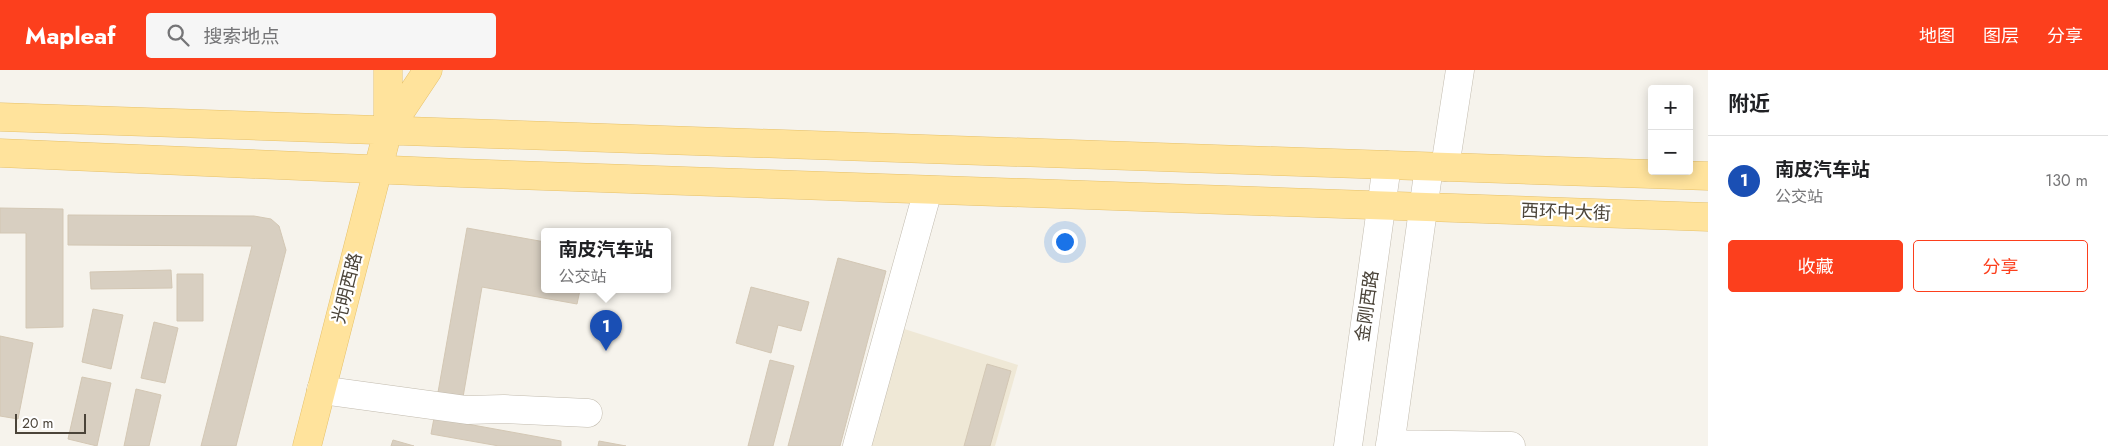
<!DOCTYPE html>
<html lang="zh">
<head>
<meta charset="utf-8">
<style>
	body { margin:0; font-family:Jost,"Noto Sans SC",sans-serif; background:#f6f6f6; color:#202124 }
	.controls { position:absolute; right:15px; top:15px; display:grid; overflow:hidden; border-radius:5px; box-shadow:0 2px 12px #0003 }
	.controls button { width:45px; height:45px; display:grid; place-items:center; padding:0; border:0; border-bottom:1px solid #e0e0e0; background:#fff; color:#202124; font:25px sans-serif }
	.scale { position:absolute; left:15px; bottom:12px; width:71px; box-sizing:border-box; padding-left:5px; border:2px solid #4b4439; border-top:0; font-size:14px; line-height:18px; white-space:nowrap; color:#4b4439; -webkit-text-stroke:4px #fff; paint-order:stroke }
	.you { position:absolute; left:1064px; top:171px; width:18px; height:18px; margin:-12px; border:4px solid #fff; border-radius:50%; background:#1a73e8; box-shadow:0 0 0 8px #1a73e833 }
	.badge { display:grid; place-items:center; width:32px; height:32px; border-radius:50%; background:#fc3f1d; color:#fff; font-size:16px; font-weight:700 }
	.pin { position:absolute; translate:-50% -41px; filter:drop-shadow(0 1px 2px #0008) }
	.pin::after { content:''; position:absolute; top:26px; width:18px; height:15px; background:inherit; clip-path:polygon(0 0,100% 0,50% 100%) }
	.popup { position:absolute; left:541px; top:158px; width:130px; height:65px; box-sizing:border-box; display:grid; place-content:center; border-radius:5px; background:#fff; filter:drop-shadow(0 1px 4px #0005); font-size:16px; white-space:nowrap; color:#757577 }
	.popup b { font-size:19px; color:#202124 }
	.popup::after { content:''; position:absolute; left:50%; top:100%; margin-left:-10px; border:10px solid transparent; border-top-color:#fff }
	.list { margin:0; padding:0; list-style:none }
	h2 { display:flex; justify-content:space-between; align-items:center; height:65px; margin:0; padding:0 20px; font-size:21px }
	h2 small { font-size:16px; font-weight:400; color:#757577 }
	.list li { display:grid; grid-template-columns:32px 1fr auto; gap:15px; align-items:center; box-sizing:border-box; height:90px; padding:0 20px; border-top:1px solid #e0e0e0 }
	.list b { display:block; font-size:19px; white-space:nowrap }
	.list p { margin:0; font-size:16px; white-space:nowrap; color:#757577 }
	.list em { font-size:16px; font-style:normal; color:#757577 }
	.actions { display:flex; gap:10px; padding:15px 20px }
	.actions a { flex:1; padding:11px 0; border:1px solid #fc3f1d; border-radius:5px; text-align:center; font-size:18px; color:#fc3f1d }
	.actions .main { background:#fc3f1d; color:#fff }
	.icon { flex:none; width:28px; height:28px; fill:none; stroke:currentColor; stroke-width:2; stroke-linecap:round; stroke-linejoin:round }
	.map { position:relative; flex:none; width:1708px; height:376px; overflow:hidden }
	header { display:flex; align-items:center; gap:30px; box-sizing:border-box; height:70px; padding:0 25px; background:#fc3f1d; color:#fff }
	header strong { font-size:24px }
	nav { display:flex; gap:28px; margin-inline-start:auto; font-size:18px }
	.search { width:350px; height:45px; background:#f6f6f6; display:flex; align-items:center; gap:12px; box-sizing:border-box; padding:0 18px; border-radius:5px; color:#757577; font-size:19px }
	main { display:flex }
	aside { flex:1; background:#fff }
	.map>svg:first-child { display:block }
	.education { fill:#efe8d6 }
	.building { fill:#d8cfc1; stroke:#d3c7b4 }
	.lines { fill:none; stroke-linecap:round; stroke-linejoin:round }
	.minor-casing { stroke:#c2bbae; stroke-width:29 }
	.major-casing { stroke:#e6c16a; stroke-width:29 }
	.minor { stroke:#fff; stroke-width:28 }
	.major { stroke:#ffe39c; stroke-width:28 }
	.labels { text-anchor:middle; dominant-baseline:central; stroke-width:4.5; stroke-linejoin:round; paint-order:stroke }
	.street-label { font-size:18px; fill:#4b4439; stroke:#fff }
</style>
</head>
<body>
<header>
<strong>Mapleaf</strong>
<div class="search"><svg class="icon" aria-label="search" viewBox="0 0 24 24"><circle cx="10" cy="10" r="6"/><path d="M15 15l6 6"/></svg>搜索地点</div>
<nav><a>地图</a><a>图层</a><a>分享</a></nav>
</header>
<main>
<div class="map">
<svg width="1708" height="376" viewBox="0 0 1708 376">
	<rect width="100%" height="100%" fill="#f6f3ec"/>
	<path class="education" d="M898,257L1018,295L995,376H866Z"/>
	<path class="building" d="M0,138L63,139V257L26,258V163H0Z
		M68,145L254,146L271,149L279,156L286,180L236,376H201L252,176L68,175Z
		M467,158L545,172V220H580L577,234L482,217L462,333L437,328Z
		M838,188L886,201L840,376H788Z
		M171,200L172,218L91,219L90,202Z
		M177,204H203V251H177Z
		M751,217L809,232L801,261L778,255L771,283L736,273Z
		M93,239L123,245L111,299L82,292Z
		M154,252L178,258L165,313L141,308Z
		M0,266L33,273L18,349L0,346Z
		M770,290L794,296L773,376H748Z
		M987,294L1011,301L990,376H964Z
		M82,307L111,313L97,376L68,369Z
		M136,319L161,325L149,376H124Z
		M434,348L561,371V376H499L431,364Z
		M393,370L414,376H391Z
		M599,371L626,376H598Z"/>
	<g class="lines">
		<g class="minor-casing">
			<path id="minor" d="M1445,97L1460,0
				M321,320L467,340L504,339L588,343
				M1390,374L1511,376
				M857,376L928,120
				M1348,376L1387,95
				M1390,376L1429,97"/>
		</g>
		<g class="major-casing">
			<path id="major" d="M0,47L1708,106
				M388,60L428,0
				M0,83L460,103L1708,147
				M307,376L388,60V0"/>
		</g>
		<use href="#minor" class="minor"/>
		<use href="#major" class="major"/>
	</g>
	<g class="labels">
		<g class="street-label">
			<text transform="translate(1566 142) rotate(2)">西环中大街</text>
			<text transform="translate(347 218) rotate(-76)">光明西路</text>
			<text transform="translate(1367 236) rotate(-82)">金刚西路</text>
		</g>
	</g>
</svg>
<div class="controls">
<button>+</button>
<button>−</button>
</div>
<div class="scale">20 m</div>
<div class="you"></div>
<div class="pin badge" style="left:606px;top:281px;background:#1a4fb4">1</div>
<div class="popup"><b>南皮汽车站</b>公交站</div>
</div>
<aside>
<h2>附近<small></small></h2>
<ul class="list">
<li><span class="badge" style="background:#1a4fb4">1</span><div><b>南皮汽车站</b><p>公交站</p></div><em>130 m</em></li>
</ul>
<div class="actions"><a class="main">收藏</a><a>分享</a></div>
</aside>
</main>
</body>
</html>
